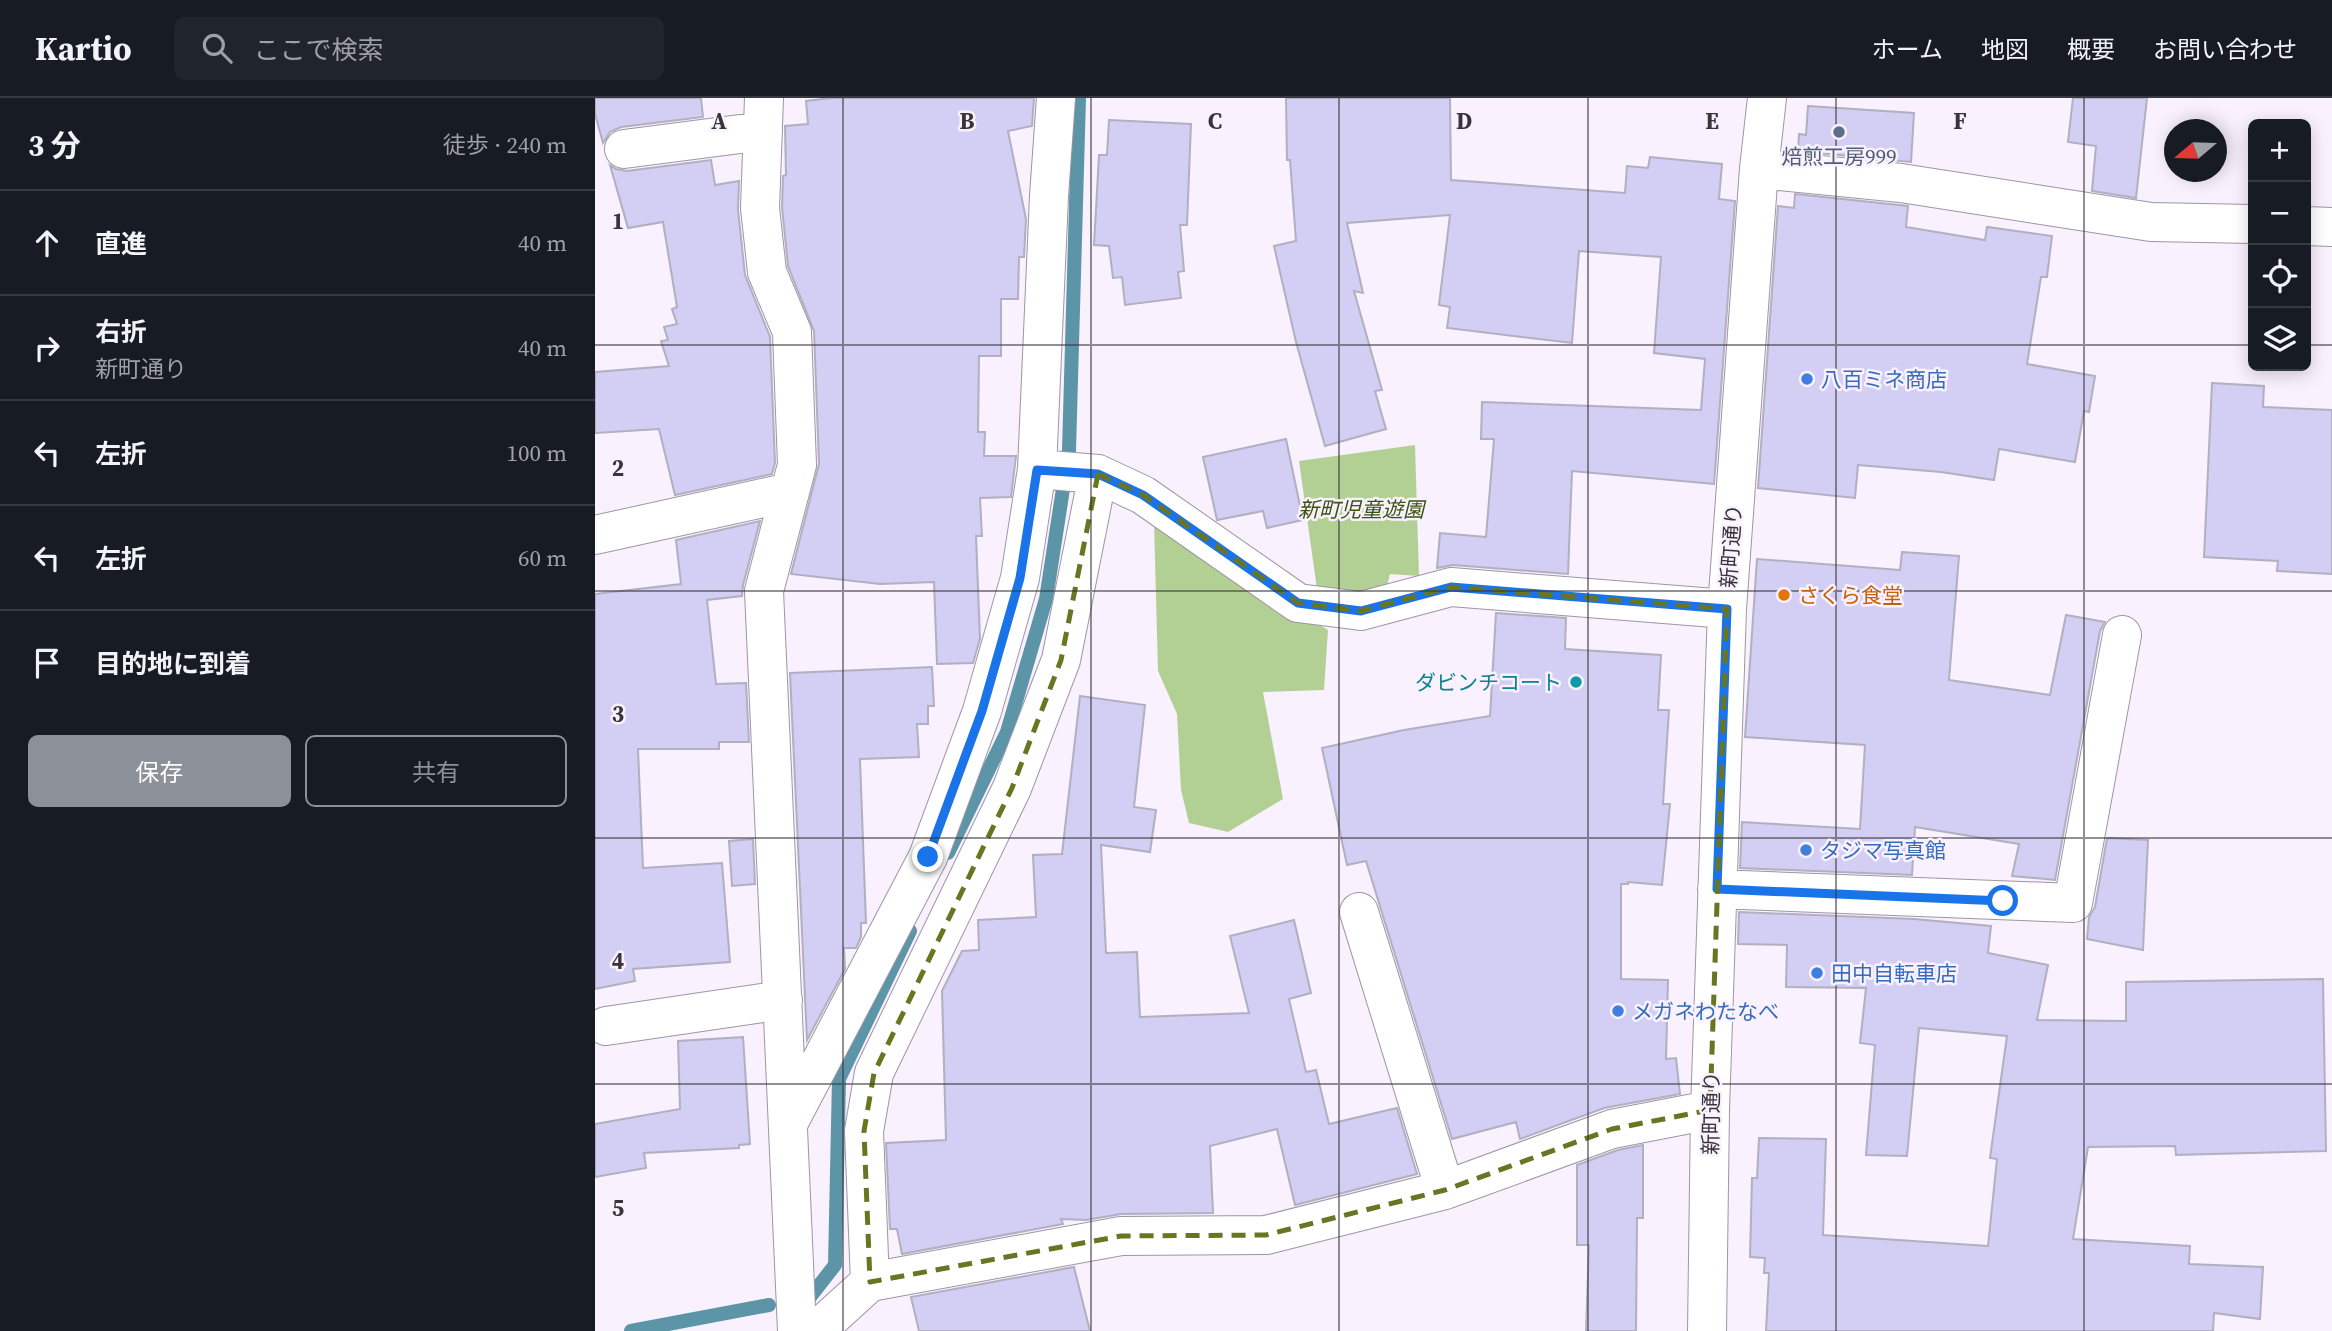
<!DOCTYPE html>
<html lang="ja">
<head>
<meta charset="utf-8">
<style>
	body { margin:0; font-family:"Source Serif 4","Noto Sans JP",serif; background:#20242c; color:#f1f3f6 }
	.controls { position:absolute; right:21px; top:21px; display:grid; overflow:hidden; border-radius:10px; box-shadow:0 4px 18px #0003 }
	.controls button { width:63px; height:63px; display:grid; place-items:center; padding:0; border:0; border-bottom:2px solid #363941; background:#171b24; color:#f1f3f6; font:35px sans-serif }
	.compass { position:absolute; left:1569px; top:21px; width:63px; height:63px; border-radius:50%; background:#171b24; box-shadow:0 4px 18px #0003; rotate:251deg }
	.stop { position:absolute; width:21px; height:21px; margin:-16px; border:5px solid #1a73e8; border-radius:50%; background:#fff }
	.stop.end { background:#1a73e8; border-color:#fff; box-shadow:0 2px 7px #0008 }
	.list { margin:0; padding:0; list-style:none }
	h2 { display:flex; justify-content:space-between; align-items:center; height:91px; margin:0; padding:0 28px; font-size:30px }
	h2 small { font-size:23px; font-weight:400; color:#9ea1a6 }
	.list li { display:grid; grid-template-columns:46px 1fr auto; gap:21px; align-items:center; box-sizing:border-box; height:105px; padding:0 28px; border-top:2px solid #363941 }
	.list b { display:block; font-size:26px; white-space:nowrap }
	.list p { margin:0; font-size:23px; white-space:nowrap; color:#9ea1a6 }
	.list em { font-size:23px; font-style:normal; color:#9ea1a6 }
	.actions { display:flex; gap:14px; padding:21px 28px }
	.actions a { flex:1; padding:16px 0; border:2px solid #8c9099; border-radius:10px; text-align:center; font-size:24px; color:#8c9099 }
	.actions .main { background:#8c9099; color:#fff }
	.icon { flex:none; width:38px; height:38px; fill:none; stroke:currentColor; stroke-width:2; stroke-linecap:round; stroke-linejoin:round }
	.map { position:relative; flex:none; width:1737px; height:1233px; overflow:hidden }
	header { display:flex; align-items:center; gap:42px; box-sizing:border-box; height:98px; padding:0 35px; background:#171b24; border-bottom:2px solid #363941 }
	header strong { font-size:33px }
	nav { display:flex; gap:38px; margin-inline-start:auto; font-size:24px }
	.search { width:490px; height:63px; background:#20242c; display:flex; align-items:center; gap:18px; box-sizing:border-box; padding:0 24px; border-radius:10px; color:#9ea1a6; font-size:26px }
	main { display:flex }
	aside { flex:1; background:#171b24 }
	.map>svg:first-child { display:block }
	.green { fill:#b3d094 }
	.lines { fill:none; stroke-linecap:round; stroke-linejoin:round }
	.stream { stroke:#5b95a7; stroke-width:14 }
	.building { fill:#d2cef4; stroke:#b1afc0; stroke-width:2 }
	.minor-casing { stroke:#9f95a3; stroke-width:40 }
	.minor { stroke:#fff; stroke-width:38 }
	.route { stroke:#1a73e8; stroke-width:9 }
	.marked { fill:none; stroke:#687622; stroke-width:5; stroke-dasharray:14 9; stroke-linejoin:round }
	.grid { fill:none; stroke:#38343a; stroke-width:2; stroke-opacity:0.55 }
	.service-dot { fill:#5c6f8a; stroke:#f9f1fd; stroke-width:2.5 }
	.shop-dot { fill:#3f7fe0; stroke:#f9f1fd; stroke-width:2.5 }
	.food-dot { fill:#e8710a; stroke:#f9f1fd; stroke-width:2.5 }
	.culture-dot { fill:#0f9aa8; stroke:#f9f1fd; stroke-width:2.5 }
	.labels { text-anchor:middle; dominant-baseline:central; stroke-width:5; stroke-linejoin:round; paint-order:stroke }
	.service-label { font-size:21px; fill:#4e5e75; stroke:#f9f1fd }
	.shop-label { font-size:21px; fill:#366cbe; stroke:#f9f1fd; text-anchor:start }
	.park-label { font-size:21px; font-style:italic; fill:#395312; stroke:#f9f1fd }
	.street-label { font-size:21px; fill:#38343a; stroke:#f9f1fd }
	.food-label { font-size:21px; fill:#c56008; stroke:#f9f1fd; text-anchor:start }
	.culture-label { font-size:21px; fill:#0d838f; stroke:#f9f1fd; text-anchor:end }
	.grid-label { font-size:23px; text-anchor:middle; font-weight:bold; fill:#38343a; stroke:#f9f1fd; stroke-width:5; stroke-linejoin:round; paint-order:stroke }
</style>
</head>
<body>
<header>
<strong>Kartio</strong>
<div class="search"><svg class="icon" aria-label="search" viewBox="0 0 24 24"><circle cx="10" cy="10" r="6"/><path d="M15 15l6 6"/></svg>ここで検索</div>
<nav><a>ホーム</a><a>地図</a><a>概要</a><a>お問い合わせ</a></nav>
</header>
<main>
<aside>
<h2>3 分<small>徒歩 · 240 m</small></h2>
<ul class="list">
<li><svg class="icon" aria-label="ahead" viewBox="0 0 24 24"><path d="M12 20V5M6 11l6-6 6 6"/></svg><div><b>直進</b></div><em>40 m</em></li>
<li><svg class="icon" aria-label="right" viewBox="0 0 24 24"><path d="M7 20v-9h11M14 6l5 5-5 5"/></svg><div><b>右折</b><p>新町通り</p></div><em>40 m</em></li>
<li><svg class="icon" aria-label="left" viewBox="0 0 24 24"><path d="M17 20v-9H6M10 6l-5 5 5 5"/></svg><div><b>左折</b></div><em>100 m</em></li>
<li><svg class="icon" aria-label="left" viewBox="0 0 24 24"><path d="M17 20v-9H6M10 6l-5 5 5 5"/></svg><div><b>左折</b></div><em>60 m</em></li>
<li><svg class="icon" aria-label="arrive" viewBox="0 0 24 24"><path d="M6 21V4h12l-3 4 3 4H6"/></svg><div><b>目的地に到着</b></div></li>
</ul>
<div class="actions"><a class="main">保存</a><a>共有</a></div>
</aside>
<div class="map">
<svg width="1737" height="1233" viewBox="0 0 1737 1233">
	<rect width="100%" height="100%" fill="#f9f1fd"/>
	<path class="green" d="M820,347L824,478L795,476L792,488L743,499L722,491L704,363Z
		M559,424L733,532L729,592L668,594L688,701L633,734L594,725L586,692L582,616L563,573Z"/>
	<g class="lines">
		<path class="stream" d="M353,755L412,634L451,501L474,352L484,0
			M215,1199L240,1167L244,981L315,833
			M36,1233L174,1207"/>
	</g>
	<path class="building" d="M0,0H106L108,19L26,29L15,34L8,45L0,16Z
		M236,0H439L437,28L413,33L431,121L429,159H424L423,201H406V258H384L383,334H390L389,358H421L416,399L385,400L387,438H381L385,541L378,565L342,566L339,484L285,486L196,476L224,366L219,233L193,168L187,109L188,78L191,77L190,28L213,26L211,3Z
		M691,0H855L856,82L1030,95L1032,68L1053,70L1055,59L1127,66L1124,101L1140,103L1119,386L977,373L973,476L858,467L842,470L845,435L891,439L899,341H886L887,304L1106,312L1110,261L1059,255L1066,159L984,153L977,245L852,230L855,209L844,207L855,117L752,125L768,195L759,193L787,292L780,293L791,331L730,348L701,244L679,148L701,143L695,62H692Z
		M1478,0H1552L1541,100L1497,93L1501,48L1473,44Z
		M1213,8L1319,15L1316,64L1203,53L1204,36L1211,37Z
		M514,22L596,26L592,127H585L589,173L583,174L586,200L530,207L527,179L518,180L514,148L499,147L504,57H512Z
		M116,62L120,87L144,83L143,112L150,177L175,239L180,365L177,376L80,397L64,331L0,335V274L74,268L66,243L73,242L69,229L82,226L77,211L82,209L68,124L33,130L15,67L21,71L32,73Z
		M1200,96L1313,108L1311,129L1390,142L1392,129L1457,138L1452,179H1446L1432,266L1500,278L1494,314L1489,313L1480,364L1404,351L1399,382L1346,374L1263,367L1260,400L1163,390L1183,108L1199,110Z
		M1617,285L1669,288L1668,309L1737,312V476L1682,473L1683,463L1609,459Z
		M691,341L708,422L672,430L668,413L622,422L608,359Z
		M165,423L148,487L147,498L112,502L121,586L151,585L154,644H124V651H43L48,770L127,765L135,864L38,871L40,883L0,891V496L86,486L81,442Z
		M1307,454L1364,458L1354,582L1455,597L1471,517L1510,524L1505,533L1460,782L1417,778L1424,746L1320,729L1317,777L1145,770L1147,724L1265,731L1270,647L1150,639L1162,461L1305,472Z
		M901,515L971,520L970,551L1066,557L1063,612H1074L1068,706H1075L1067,787L1033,784V786H1026V881L1073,882L1071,961L1081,960L1085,996L1009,1010L925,1041L921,1024L857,1041L771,763L752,767L727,650L809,632L895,618Z
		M337,569L339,608H333V626H322L324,659L265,661L271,825H266V839L261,850H249L250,871L212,942L195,575Z
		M485,598L550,607L539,709L561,712L555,754L506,747L511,855L542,854L545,919L654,915L635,838L699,822L716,895L694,901L711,974L721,972L734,1026L802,1010L822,1076L700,1107L682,1031L615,1048L618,1115L526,1116L491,1122L466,1121L468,1126L307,1156L302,1131H295L291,1045L351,1042L347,893L367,853L384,852L383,822L441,819L438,757L467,756Z
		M1512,740L1553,742L1548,852L1492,841L1494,819L1500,809Z
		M158,741L160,786L137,788L134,743Z
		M1144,814L1319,821L1396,828L1393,855L1453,867L1442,922L1531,923V884L1728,881L1731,1053L1581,1057L1580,1048L1493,1049L1478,1141L1595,1148L1594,1166L1668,1169L1665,1221L1619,1215L1618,1233H1171L1174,1175H1169L1170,1160L1155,1159L1157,1080H1162L1164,1040L1231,1041L1228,1137L1393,1148L1402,1061L1395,1060L1412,938L1324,930L1312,1058L1271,1057L1280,947L1265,945L1271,890L1191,889L1192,847L1143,846Z
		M148,939L155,1046L144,1047V1050L49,1055L51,1070L0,1079V1026L85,1011L83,943Z
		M1048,1047V1120H1042L1041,1233H991L994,1147H982V1067L1023,1052Z
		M479,1169L495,1233H324L316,1199Z"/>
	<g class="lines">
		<g class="minor-casing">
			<path id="minor" d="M169,0L165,110L172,174L197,234L202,367L169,493L202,1233
				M29,51L168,33
				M1164,71L1306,85L1556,124L1658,126
				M1711,128L1737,129
				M442,371L503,376L548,397L703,505L766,513L856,489L1132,511
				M0,437L195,394
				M1122,791L1478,805L1527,537
				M764,814L850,1092
				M11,928L188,902
				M195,1022L333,759L387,613L425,480L442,371L454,98L461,0
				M275,1184L269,1033L279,975L417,690L466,562L503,376
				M221,1233L275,1184L526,1138L671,1137L850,1092L1017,1031L1115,1012
				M1112,1233L1115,1012L1132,511L1164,71L1172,0"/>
		</g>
		<use href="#minor" class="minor"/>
	</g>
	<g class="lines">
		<path class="route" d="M333,759L387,613L425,480L442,372L503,376L548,397L703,505L766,513L856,489L1132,511L1122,791L1408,803"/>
	</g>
	<path class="marked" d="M503,376L548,397L703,505L766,513L856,489L1132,511L1115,1012L1017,1031L850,1092L671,1137L526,1138L275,1184L269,1033L279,975L417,690L466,562Z"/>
	<path class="grid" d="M248,0V1233M496,0V1233M744,0V1233M993,0V1233M1241,0V1233M1489,0V1233M0,247H1658M1711,247H1737M0,493H1737M0,740H1737M0,986H1737"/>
	<circle class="service-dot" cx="1244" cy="34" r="7"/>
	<g class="shop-dot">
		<circle cx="1212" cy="281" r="7"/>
		<circle cx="1211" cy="752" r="7"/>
		<circle cx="1222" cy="875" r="7"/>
		<circle cx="1023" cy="913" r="7"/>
	</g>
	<circle class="food-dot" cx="1189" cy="497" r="7"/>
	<circle class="culture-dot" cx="981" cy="584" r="7"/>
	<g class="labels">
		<g class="service-label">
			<text x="1244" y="58">焙煎工房999</text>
		</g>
		<g class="shop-label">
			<text x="1226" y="281">八百ミネ商店</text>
			<text x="1225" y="752">タジマ写真館</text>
			<text x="1236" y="875">田中自転車店</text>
			<text x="1037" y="913">メガネわたなべ</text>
		</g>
		<g class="park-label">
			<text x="766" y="411">新町児童遊園</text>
		</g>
		<g class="street-label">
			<text transform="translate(1136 448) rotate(-86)">新町通り</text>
			<text transform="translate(1116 1015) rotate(-89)">新町通り</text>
		</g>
		<g class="food-label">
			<text x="1203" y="497">さくら食堂</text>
		</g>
		<g class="culture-label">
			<text x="967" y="584">ダビンチコート</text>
		</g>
	</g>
	<g class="grid-label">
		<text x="124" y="31">A</text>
		<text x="372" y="31">B</text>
		<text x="620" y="31">C</text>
		<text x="869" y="31">D</text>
		<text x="1117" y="31">E</text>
		<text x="1365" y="31">F</text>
		<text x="23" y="131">1</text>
		<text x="23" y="378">2</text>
		<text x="23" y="624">3</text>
		<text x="23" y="871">4</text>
		<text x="23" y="1118">5</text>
	</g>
</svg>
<div class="controls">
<button>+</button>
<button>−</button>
<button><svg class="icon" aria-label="locate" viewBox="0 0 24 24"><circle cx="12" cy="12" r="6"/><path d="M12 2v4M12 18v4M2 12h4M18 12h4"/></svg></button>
<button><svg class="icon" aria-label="layers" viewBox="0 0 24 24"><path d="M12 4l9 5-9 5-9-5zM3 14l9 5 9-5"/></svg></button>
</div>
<svg class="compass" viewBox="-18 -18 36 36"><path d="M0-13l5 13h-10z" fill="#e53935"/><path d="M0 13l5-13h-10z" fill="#9ea1a6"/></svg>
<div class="stop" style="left:1408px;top:803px"></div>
<div class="stop end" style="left:333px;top:759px"></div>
</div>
</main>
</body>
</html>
